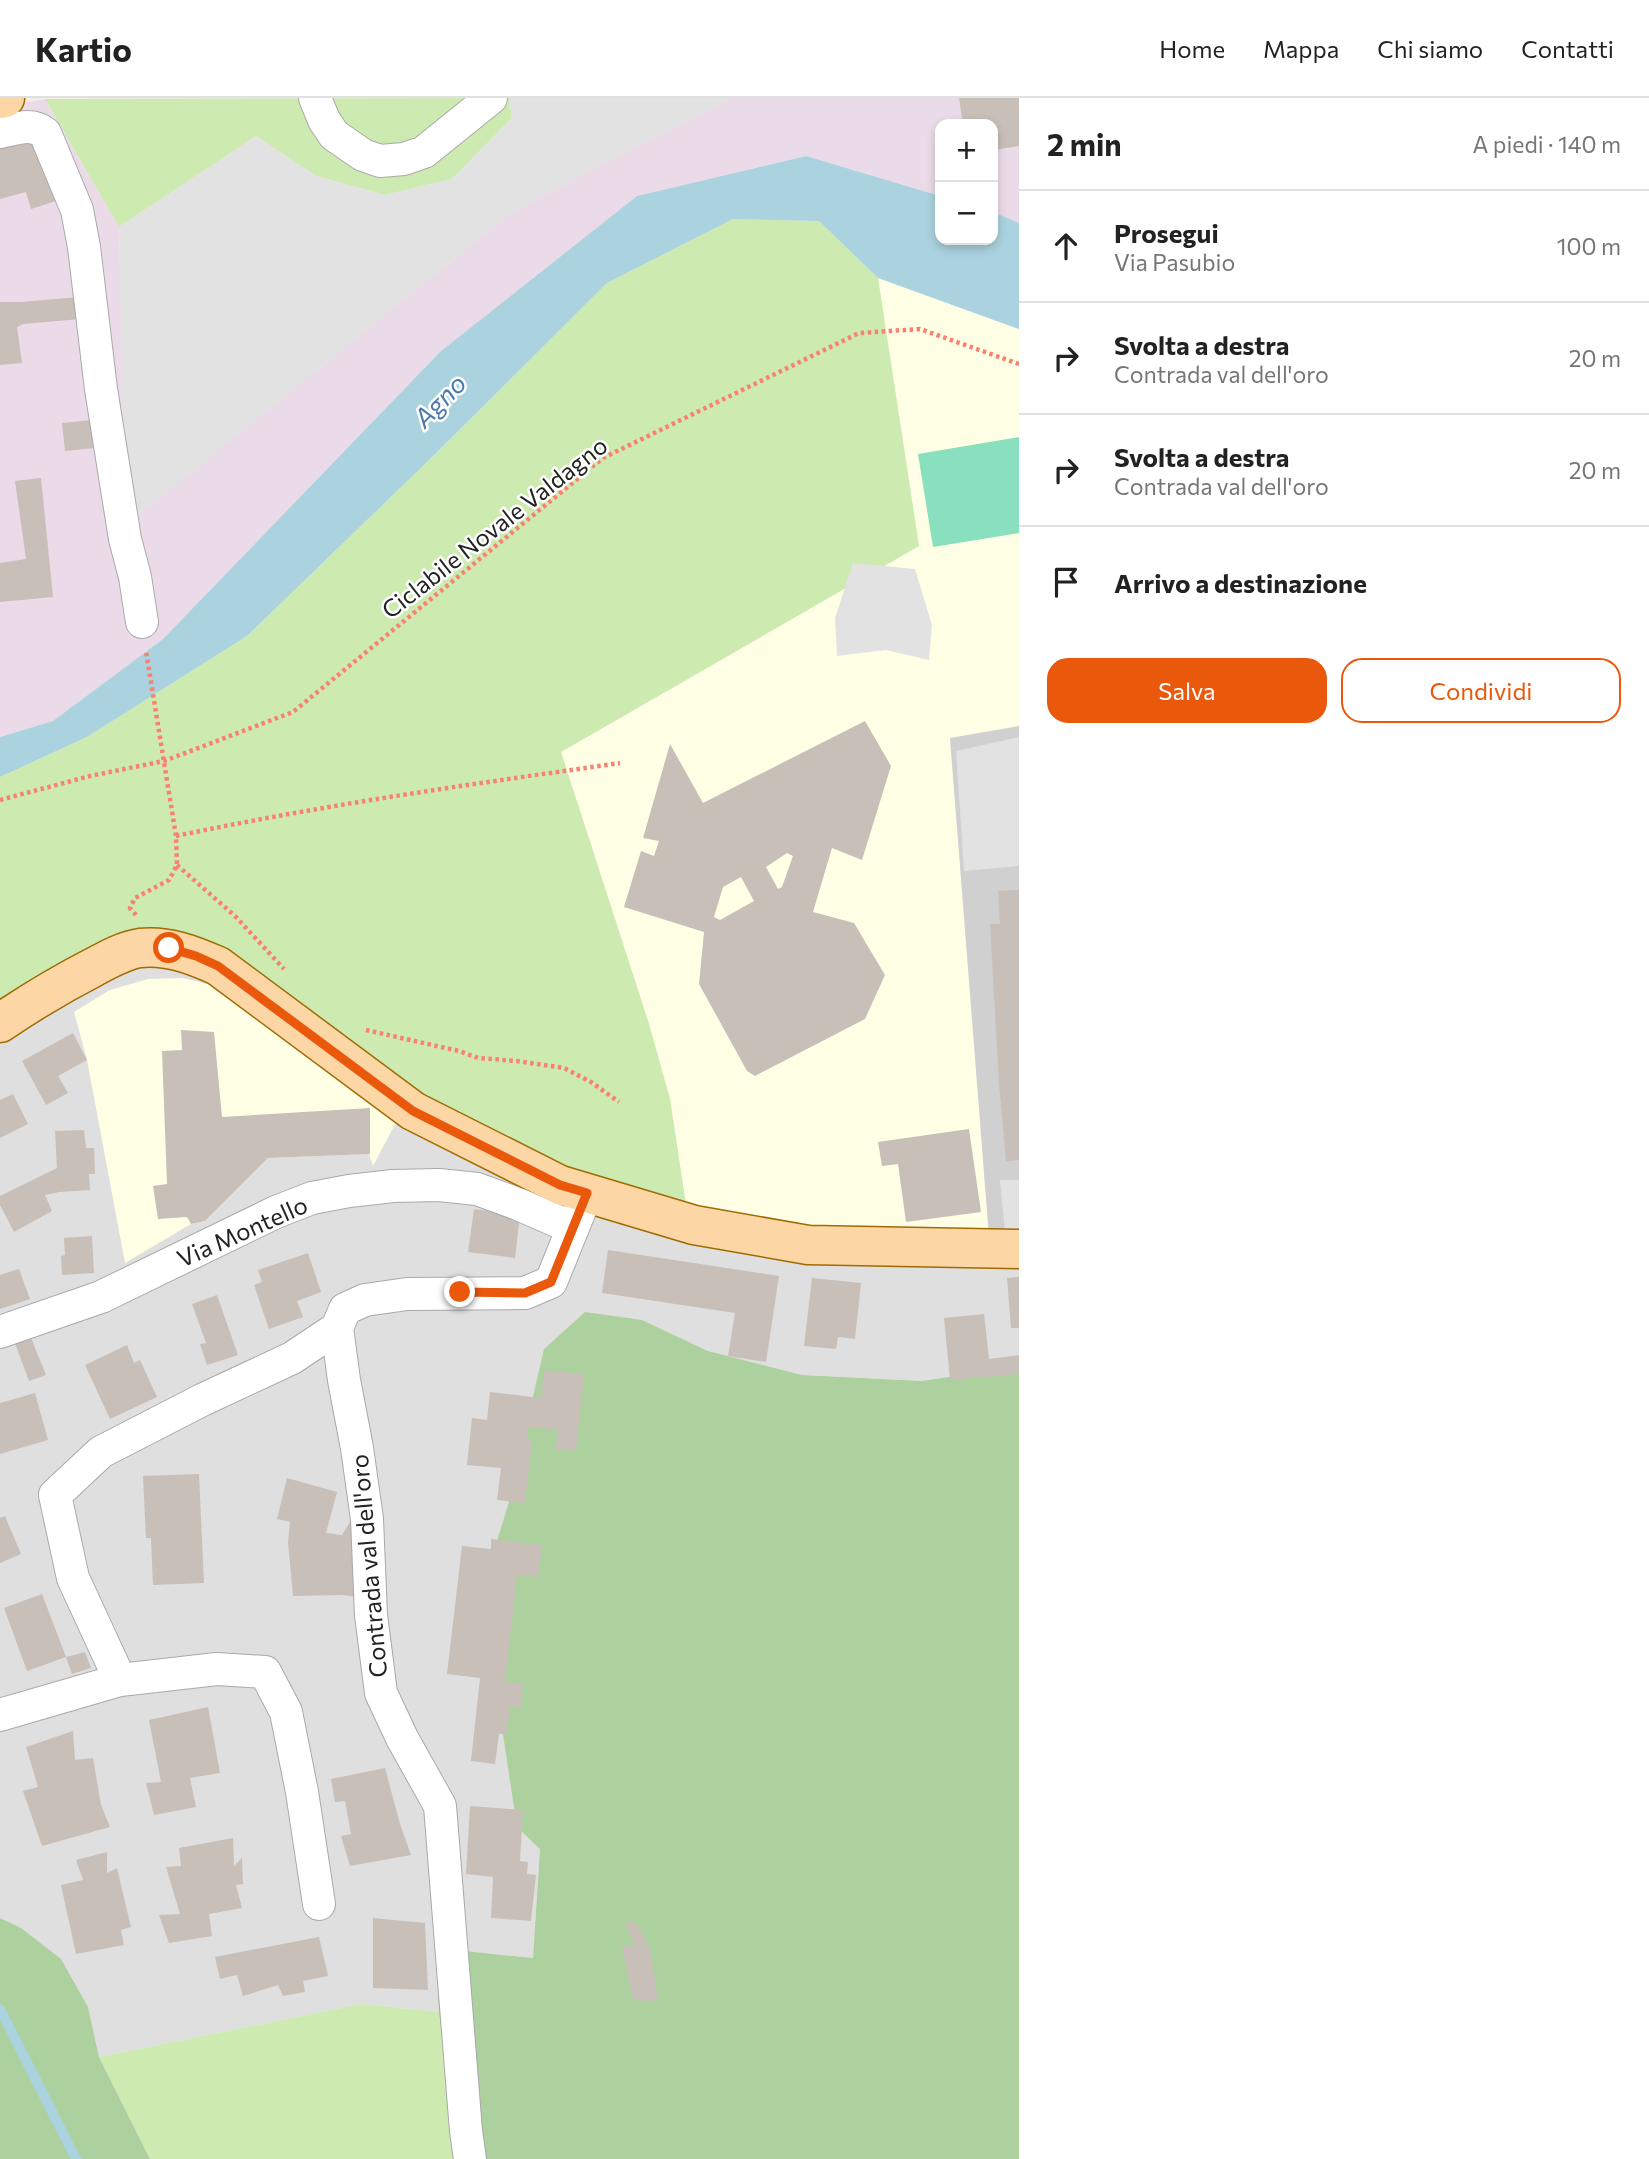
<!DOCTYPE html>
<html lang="it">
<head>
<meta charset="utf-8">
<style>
	body { margin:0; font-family:Commissioner,sans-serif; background:#f6f6f6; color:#222 }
	.controls { position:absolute; right:21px; top:21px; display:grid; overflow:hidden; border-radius:14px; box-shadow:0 4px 10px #0003 }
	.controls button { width:63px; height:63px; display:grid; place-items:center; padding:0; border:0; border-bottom:2px solid #e0e0e0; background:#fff; color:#222; font:35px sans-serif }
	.stop { position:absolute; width:21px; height:21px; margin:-16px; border:5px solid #ea580c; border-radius:50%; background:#fff }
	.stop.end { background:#ea580c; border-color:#fff; box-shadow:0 2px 7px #0008 }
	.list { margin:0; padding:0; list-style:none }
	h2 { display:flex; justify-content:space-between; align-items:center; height:91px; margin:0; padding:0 28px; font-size:30px }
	h2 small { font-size:23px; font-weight:400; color:#767676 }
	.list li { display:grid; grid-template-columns:46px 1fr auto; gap:21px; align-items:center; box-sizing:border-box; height:112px; padding:0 28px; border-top:2px solid #e0e0e0 }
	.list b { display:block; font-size:26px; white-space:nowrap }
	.list p { margin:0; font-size:23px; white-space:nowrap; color:#767676 }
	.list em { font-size:23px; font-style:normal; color:#767676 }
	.actions { display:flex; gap:14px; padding:21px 28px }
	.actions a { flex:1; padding:16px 0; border:2px solid #ea580c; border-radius:21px; text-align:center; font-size:24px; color:#ea580c }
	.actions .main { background:#ea580c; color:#fff }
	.icon { flex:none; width:38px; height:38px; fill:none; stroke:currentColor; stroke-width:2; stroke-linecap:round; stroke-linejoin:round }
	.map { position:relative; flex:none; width:1019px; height:2061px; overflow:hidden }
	header { display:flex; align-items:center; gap:42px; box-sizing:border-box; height:98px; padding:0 35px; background:#fff; border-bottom:2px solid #e0e0e0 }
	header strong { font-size:33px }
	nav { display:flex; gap:38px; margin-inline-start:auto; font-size:24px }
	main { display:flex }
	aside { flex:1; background:#fff }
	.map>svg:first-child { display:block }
	.residential { fill:#e0dfdf }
	.industrial { fill:#ebdbe8 }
	.education { fill:#ffffe5 }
	.religious { fill:#d0d0d0 }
	.grass { fill:#cdebb0 }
	.forest { fill:#add19e }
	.pitch { fill:#88e0be }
	.parking { fill:#e2e2e2 }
	.water { fill:#aad3df }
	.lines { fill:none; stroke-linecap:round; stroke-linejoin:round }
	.stream { stroke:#aad3df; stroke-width:10 }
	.building { fill:#c7bfb8; fill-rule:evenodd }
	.minor-casing { stroke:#a9a9a9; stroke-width:34 }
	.major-casing { stroke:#a06b00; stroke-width:41 }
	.path { stroke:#fa8072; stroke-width:4.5; stroke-dasharray:3.5 3.5; stroke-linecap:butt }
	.minor { stroke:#fff; stroke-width:32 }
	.major { stroke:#fcd6a4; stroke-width:38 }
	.route { stroke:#ea580c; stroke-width:9 }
	.labels { text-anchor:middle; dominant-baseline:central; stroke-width:5; stroke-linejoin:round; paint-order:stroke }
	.street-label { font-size:24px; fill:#222; stroke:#fff }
	.water-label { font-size:26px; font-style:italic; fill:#4a7aab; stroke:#fff }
</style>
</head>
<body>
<header>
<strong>Kartio</strong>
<nav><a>Home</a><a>Mappa</a><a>Chi siamo</a><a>Contatti</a></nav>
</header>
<main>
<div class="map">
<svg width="1019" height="2061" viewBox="0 0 1019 2061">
	<rect width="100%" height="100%" fill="#f2efe9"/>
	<path class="residential" d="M168,853L1019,1149V1268L922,1283L802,1277L708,1253L642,1222L520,1369L493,1455L540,1751L533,1860L437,1851L439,1914L361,1906L99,1959L88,1909L21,1830L0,1820V927Z"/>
	<path class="industrial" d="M732,0H1019V125L993,114V26H940V98L806,58L637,98L441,253L163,541L53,623L0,639V9L45,1L119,129L126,427L513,113Z"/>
	<path class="education" d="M878,180L1019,231V628L950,641L990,1151L688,1121L670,1001L649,926L561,654L919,448Z
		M183,880L215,888L401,1015L373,1068L369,1056L268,1060L205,1123L191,1126L125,1165L87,962L74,914L110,892L148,881Z"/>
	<path class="religious" d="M1019,628V1149L990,1151L950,640Z"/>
	<path class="grass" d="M509,0L512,20L452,81L385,97L316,78L256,38L119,129L45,1Z
		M733,121L819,123L878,180L919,448L561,654L649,926L670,1001L688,1121L596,1097L168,853L0,927V679L87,639L247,538L428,363L607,185Z
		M361,1906L439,1914L459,2061H150L99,1959Z"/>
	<path class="forest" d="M585,1214L642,1222L708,1253L802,1277L922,1283L1019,1268V2061H459L439,1914L436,1850L533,1860L540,1751L517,1729L502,1630L493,1455L520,1369L526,1329L544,1251Z
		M0,1820L21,1830L61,1861L88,1909L99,1959L150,2061H0Z"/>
	<path class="pitch" d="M1019,339V435L933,449L918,356Z"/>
	<path class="parking" d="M509,0H732L513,113L125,428L119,129L256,38L316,78L385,97L452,81L512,20Z
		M853,465L915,471L932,527L929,562L886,552L837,558L835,520Z
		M1019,639V768L964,773L956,653Z
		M1000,1082H1019V1133L1005,1134Z"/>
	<path class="water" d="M806,58L940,98V142H993V114L1019,125V231L878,180L819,123L733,121L607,185L428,363L247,538L87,639L0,679V639L53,623L163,541L441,253L637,98Z"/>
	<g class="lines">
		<path class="stream" d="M0,1911L76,2061"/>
	</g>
	<path class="building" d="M959,0H1019V48L993,52V26H963Z
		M37,37L65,100L31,111L26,94L0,101V48Z
		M78,199L80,221L23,226L17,229L22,265L0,267V204H21Z
		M93,322L95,350L65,353L62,325Z
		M41,380L53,499L0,504V465L26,461L15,383Z
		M865,623L891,668L862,762L832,750L813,814L854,825L885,877L865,921L755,978L747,973L699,886L704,834L624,809L641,753L654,758L659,743L643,740L670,646L703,705ZM787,755L793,758L782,789L778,791L766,769ZM741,779L754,803L720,822L714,819L723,789Z
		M1019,792V1062L1006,1063L999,985L990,826H1000L998,793Z
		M181,932L214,934L222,1019L370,1010V1056L268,1060L205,1123L191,1126L187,1119L158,1121L153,1088L167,1086L162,953L182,952Z
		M73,935L87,962L58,978L68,995L46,1007L22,963Z
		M13,996L28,1026L0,1040V1002Z
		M969,1031L981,1114L906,1124L898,1066L882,1068L878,1044Z
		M84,1032L86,1050H94L95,1076H89L90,1092L59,1094L45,1097L52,1113L14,1134L0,1107V1098L57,1070L55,1033Z
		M474,1111L520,1117L515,1160L468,1154Z
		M92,1138L94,1175L62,1177L61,1158L65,1157L64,1140Z
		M608,1152L779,1178L766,1264L728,1258L735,1215L602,1195Z
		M308,1155L321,1194L297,1203L303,1219L269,1231L254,1187L262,1184L258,1172Z
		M19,1171L30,1201L0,1211V1177Z
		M1019,1179V1230H1011L1007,1180Z
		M812,1180L861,1185L855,1241L838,1239L836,1251L804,1248Z
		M217,1197L238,1257L207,1267L200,1246L206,1245L192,1206Z
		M984,1216L989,1261L1019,1257V1276L950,1282L944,1220Z
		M31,1240L46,1277L29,1283L15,1245Z
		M127,1247L134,1265L140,1262L157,1299L110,1321L85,1267Z
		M544,1272L584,1276L576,1353L556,1351L558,1332L528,1329L527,1342L532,1343L525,1405L497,1402L501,1370L467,1367L472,1320L487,1322L490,1294L541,1300Z
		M35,1295L48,1342L0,1356V1305Z
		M199,1376L204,1485L153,1487L151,1440H146L143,1378Z
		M287,1380L337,1394L326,1435L342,1437L359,1409L358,1499L341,1497L293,1498L288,1444L290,1424L277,1421Z
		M5,1418L21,1456L0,1465V1420Z
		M491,1441L542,1447L538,1479L517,1477L505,1584L523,1586L521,1610L510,1608L507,1636H499L495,1666L471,1663L480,1580L447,1576L462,1448L491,1451Z
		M42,1496L66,1559L27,1573L4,1510Z
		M85,1554L91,1570L72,1576L66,1559Z
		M208,1609L220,1675L190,1680L196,1709L154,1717L146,1685L161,1684L149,1622Z
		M73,1633L75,1662L93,1660L101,1707L110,1729L42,1748L23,1693L38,1689L26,1649Z
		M385,1670L400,1726L411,1757L350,1768L341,1738L351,1736L345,1703L335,1704L331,1681Z
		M470,1708L523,1712L520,1763L528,1764L527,1776L536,1777L531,1823L491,1820L493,1779L466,1776Z
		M233,1740L234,1768L242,1760L243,1786L236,1787L242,1810L209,1816L212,1838L169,1845L159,1817L180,1816L166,1769L181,1768L179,1750Z
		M107,1754V1775L117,1770L131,1829L121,1832L124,1847L76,1856L61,1787L83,1782L76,1762Z
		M373,1820L425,1825L428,1892L373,1890Z
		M635,1823L650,1851L658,1903L633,1902L622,1848H635L625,1825Z
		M319,1839L328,1878L303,1883L305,1894L283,1898L278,1887L243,1898L237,1877L220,1881L215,1859Z"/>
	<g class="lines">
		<g class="minor-casing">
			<path id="minor" d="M315,0L324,22L334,37L363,57L380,63L404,61L424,54L491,0
				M0,34C16,31 31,24 45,35L77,112L84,149L101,291L125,441L135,479L142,524
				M0,1234L101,1199L276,1114L312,1100L349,1093L393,1088L439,1087L477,1091L518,1106L573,1130
				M120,1582L73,1480L55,1397L101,1354L202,1302L292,1260L337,1230
				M0,1617L120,1582L217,1571L265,1574L286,1614L302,1694L319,1806
				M470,2061L466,2033L440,1708L402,1640L381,1595L371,1517L367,1421L357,1350L344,1282L337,1230L345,1211L365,1202L407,1196L525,1195L551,1184L587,1095"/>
		</g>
		<g class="major-casing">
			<path id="major" d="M0,1L5,0
				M0,925C31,904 61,886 94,869C107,862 125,852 140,850C168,847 193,857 218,868L413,1013L560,1087L694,1127L808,1147L1019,1151"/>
		</g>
		<path class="path" d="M0,702L90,678L164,663L293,614L603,360L859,235L920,231L1019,266
			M176,738C323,707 472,686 620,665
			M177,767L235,818L284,871
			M136,817L130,810L135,800L169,782L177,767L176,738L146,553
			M366,932L459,953L478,960L517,963L564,970L591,984L619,1004"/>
		<use href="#minor" class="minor"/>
		<use href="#major" class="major"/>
	</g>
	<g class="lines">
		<path class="route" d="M169,850L196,858L218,868L413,1013L560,1087L587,1095L551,1184L525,1195L460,1194"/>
	</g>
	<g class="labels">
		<g class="street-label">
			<text transform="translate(494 429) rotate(-38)">Ciclabile Novale Valdagno</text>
			<text transform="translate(242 1133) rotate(-24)">Via Montello</text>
			<text transform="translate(368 1468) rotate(-95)">Contrada val dell'oro</text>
		</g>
		<g class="water-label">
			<text transform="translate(439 302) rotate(-46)">Agno</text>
		</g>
	</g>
</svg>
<div class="controls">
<button>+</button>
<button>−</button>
</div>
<div class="stop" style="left:169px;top:850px"></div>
<div class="stop end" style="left:460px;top:1194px"></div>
</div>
<aside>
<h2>2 min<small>A piedi · 140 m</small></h2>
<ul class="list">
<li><svg class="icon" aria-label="ahead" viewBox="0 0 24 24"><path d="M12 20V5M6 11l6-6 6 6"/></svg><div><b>Prosegui</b><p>Via Pasubio</p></div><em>100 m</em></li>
<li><svg class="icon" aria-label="right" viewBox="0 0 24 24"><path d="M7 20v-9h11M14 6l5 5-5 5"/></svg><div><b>Svolta a destra</b><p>Contrada val dell'oro</p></div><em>20 m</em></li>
<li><svg class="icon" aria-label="right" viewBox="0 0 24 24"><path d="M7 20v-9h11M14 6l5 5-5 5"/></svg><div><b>Svolta a destra</b><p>Contrada val dell'oro</p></div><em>20 m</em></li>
<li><svg class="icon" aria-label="arrive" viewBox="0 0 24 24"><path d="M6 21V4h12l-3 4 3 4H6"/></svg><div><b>Arrivo a destinazione</b></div></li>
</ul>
<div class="actions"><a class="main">Salva</a><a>Condividi</a></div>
</aside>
</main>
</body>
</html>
